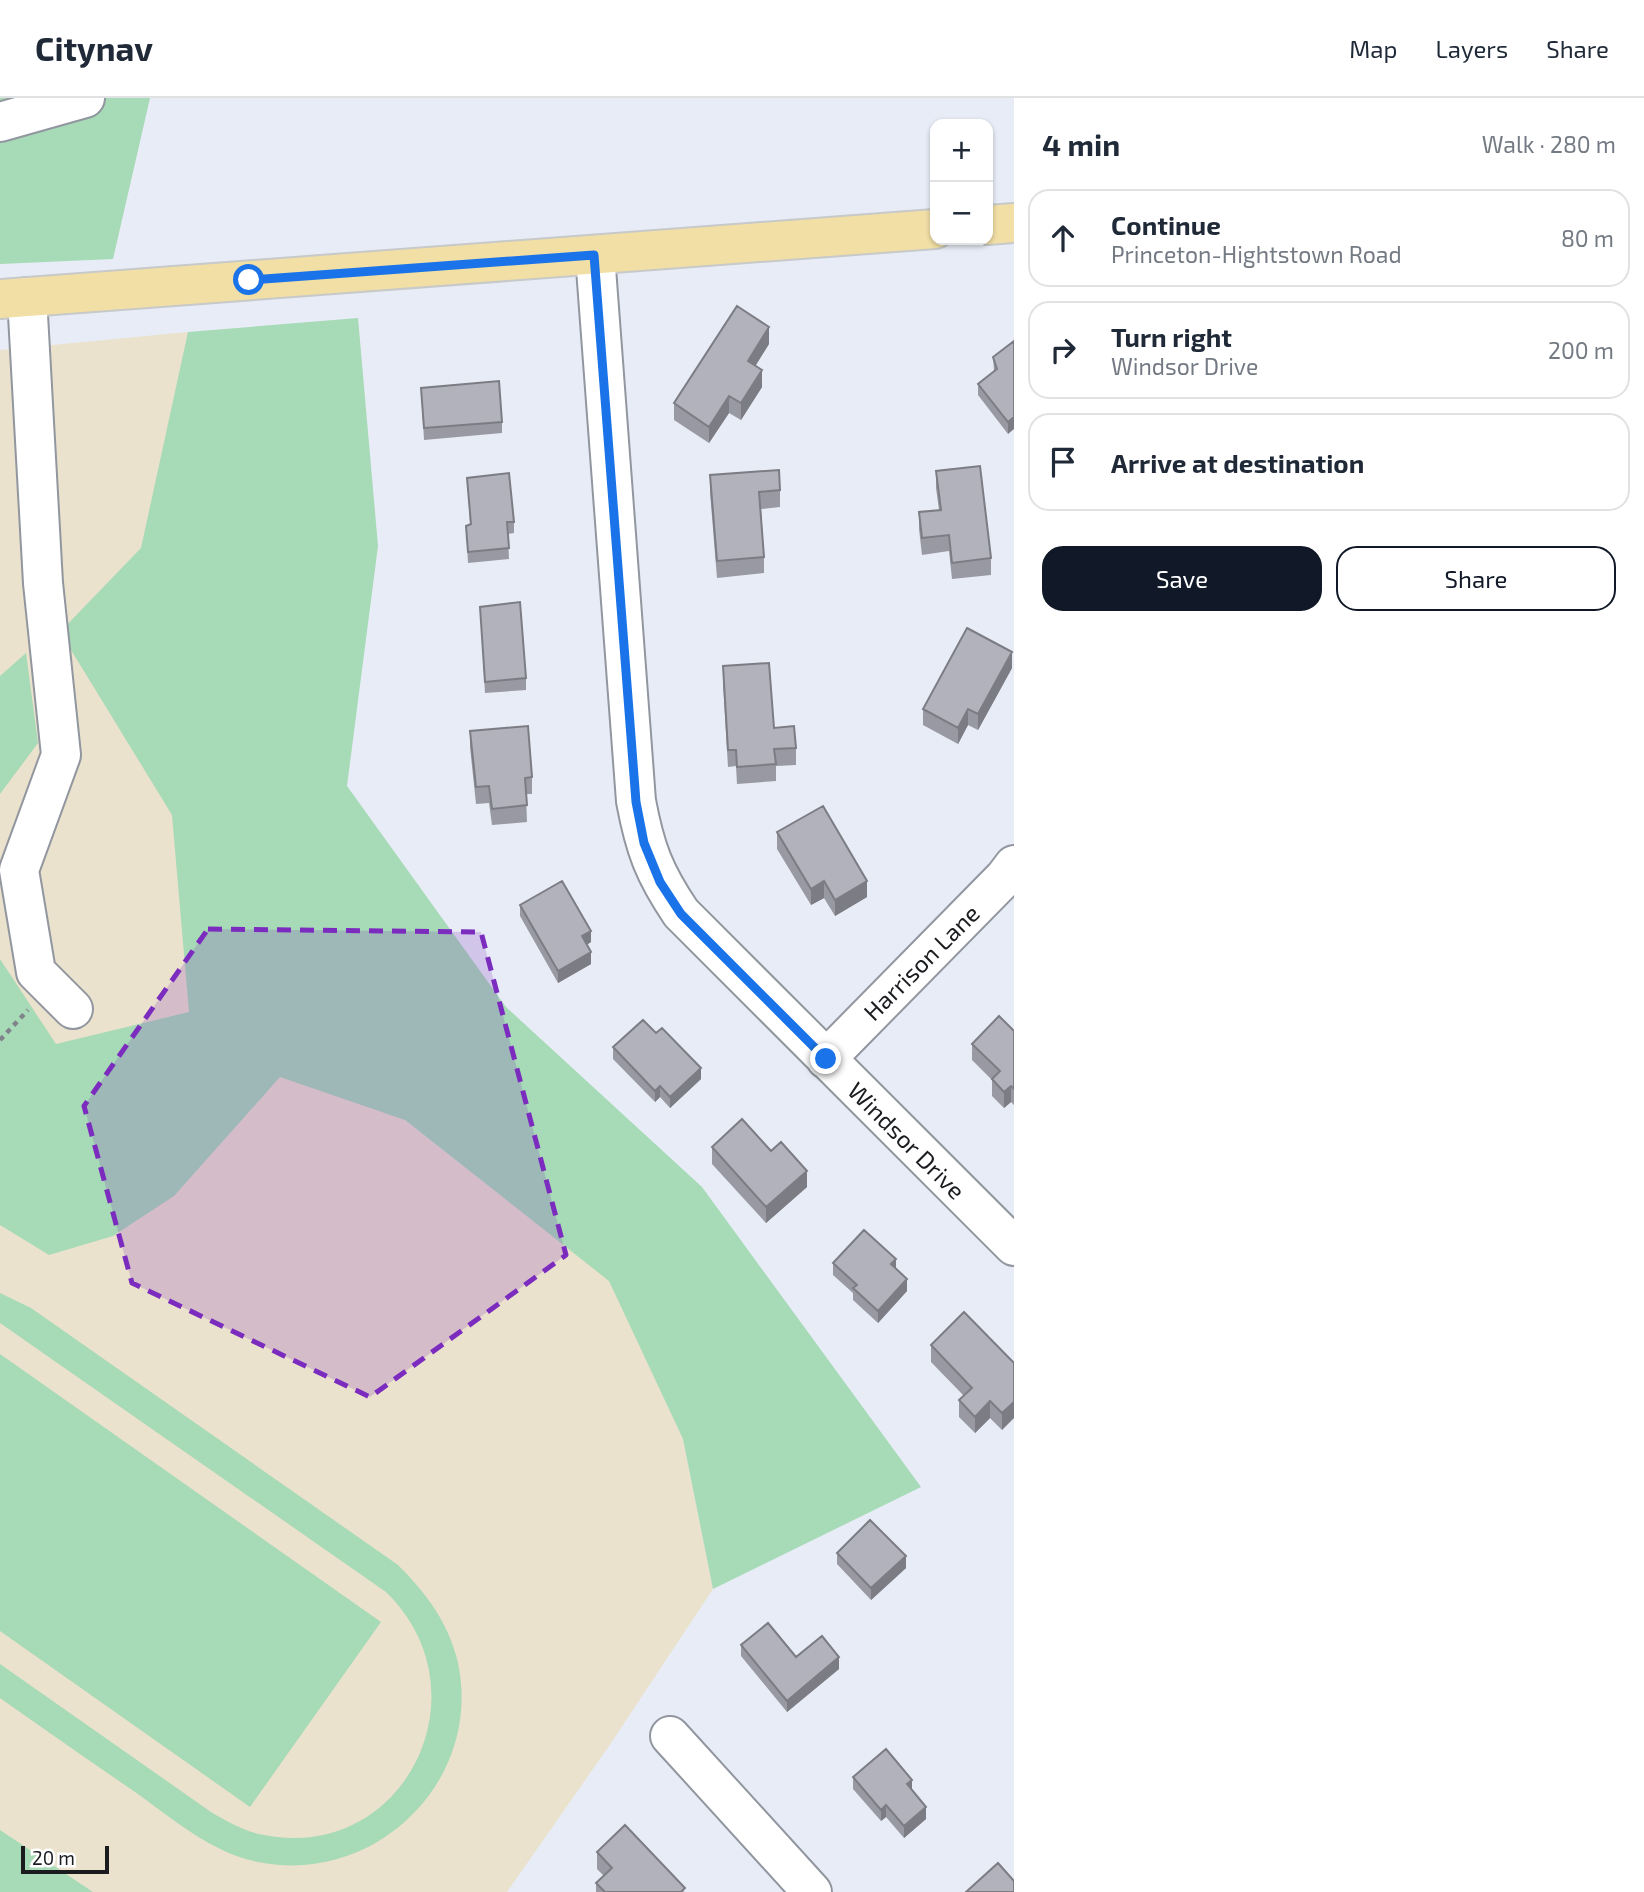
<!DOCTYPE html>
<html lang="en">
<head>
<meta charset="utf-8">
<style>
	body { margin:0; font-family:"Exo 2",sans-serif; background:#f6f6f7; color:#1f2937 }
	.controls { position:absolute; right:21px; top:21px; display:grid; overflow:hidden; border-radius:14px; box-shadow:0 2px 5px #0004 }
	.controls button { width:63px; height:63px; display:grid; place-items:center; padding:0; border:0; border-bottom:2px solid #e0e1e3; background:#fff; color:#1f2937; font:35px sans-serif }
	.scale { position:absolute; left:21px; bottom:18px; width:88px; box-sizing:border-box; padding-left:7px; border:4px solid #1a1c1f; border-top:0; font-size:19px; line-height:24px; white-space:nowrap; color:#1a1c1f; -webkit-text-stroke:5px #fff; paint-order:stroke }
	.stop { position:absolute; width:21px; height:21px; margin:-16px; border:5px solid #1a73e8; border-radius:50%; background:#fff }
	.stop.end { background:#1a73e8; border-color:#fff; box-shadow:0 2px 7px #0008 }
	.list { margin:0; padding:0; list-style:none }
	h2 { display:flex; justify-content:space-between; align-items:center; height:91px; margin:0; padding:0 28px; font-size:30px }
	h2 small { font-size:23px; font-weight:400; color:#747a83 }
	.list li { display:grid; grid-template-columns:46px 1fr auto; gap:21px; align-items:center; box-sizing:border-box; height:98px; margin:0 14px 14px; padding:0 14px; border:2px solid #e0e1e3; border-radius:21px }
	.list b { display:block; font-size:26px; white-space:nowrap }
	.list p { margin:0; font-size:23px; white-space:nowrap; color:#747a83 }
	.list em { font-size:23px; font-style:normal; color:#747a83 }
	.actions { display:flex; gap:14px; padding:21px 28px }
	.actions a { flex:1; padding:16px 0; border:2px solid #111827; border-radius:21px; text-align:center; font-size:24px; color:#111827 }
	.actions .main { background:#111827; color:#fff }
	.icon { flex:none; width:38px; height:38px; fill:none; stroke:currentColor; stroke-width:2; stroke-linecap:round; stroke-linejoin:round }
	.map { position:relative; flex:none; width:1014px; height:1794px; overflow:hidden }
	header { display:flex; align-items:center; gap:42px; box-sizing:border-box; height:98px; padding:0 35px; background:#fff; border-bottom:2px solid #e0e1e3 }
	header strong { font-size:33px }
	nav { display:flex; gap:38px; margin-inline-start:auto; font-size:24px }
	main { display:flex }
	aside { flex:1; background:#fff }
	.map>svg:first-child { display:block }
	.education { fill:#eae2cc }
	.green { fill:#a7dab6 }
	.lines { fill:none; stroke-linecap:round; stroke-linejoin:round }
	.minor-casing { stroke:#91969f; stroke-width:42 }
	.major-casing { stroke:#c8c9c9; stroke-width:42 }
	.path { stroke:#80838a; stroke-width:4.5; stroke-dasharray:5 5; stroke-linecap:butt }
	.minor { stroke:#fff; stroke-width:38 }
	.major { stroke:#f1dfa6; stroke-width:38 }
	.wall { fill:#9899a2 }
	.shaded-wall { fill:#7c7d84 }
	.building { fill:#b1b2bc; stroke:#7c7d84; stroke-width:2 }
	.route { stroke:#1a73e8; stroke-width:9 }
	.marked { fill:#7b2cbf; fill-opacity:0.2; stroke:#7b2cbf; stroke-width:5; stroke-dasharray:14 9; stroke-linejoin:round }
	.labels { text-anchor:middle; dominant-baseline:central; stroke-width:5; stroke-linejoin:round; paint-order:stroke }
	.street-label { font-size:24px; fill:#1a1c1f; stroke:#fff }
</style>
</head>
<body>
<header>
<strong>Citynav</strong>
<nav><a>Map</a><a>Layers</a><a>Share</a></nav>
</header>
<main>
<div class="map">
<svg width="1014" height="1794" viewBox="0 0 1014 1794">
	<rect width="100%" height="100%" fill="#e7ecf6"/>
	<path class="education" d="M188,234L203,472L405,1022L610,1183L683,1341L713,1491L609,1648L507,1794H0V252Z"/>
	<path class="green" d="M0,0H150L113,161L0,166Z
		M358,220L378,448L347,688L506,909L702,1089L921,1389L713,1491L683,1341L609,1183L405,1022L280,979L174,1098L113,1138L49,1157L0,1127V861L56,946L189,914L172,717L60,534L141,450L188,234Z
		M26,555L38,645L0,696V578Z
		M0,1195L31,1210L398,1467C426,1495 449,1525 458,1565C483,1683 375,1788 258,1764C212,1755 173,1721 135,1694C90,1663 45,1632 0,1600V1566L211,1714C226,1723 242,1732 259,1736C402,1769 490,1595 386,1494L0,1225Z
		M0,1256L381,1524L250,1709L0,1533Z
		M0,1732L93,1794H0Z"/>
	<g class="lines">
		<g class="minor-casing">
			<path id="minor" d="M0,24L85,0
				M595,157L636,703C645,751 654,775 681,815L1014,1148
				M27,199L43,485L61,657L19,772L36,874L73,911
				M826,961L1005,779L1014,767
				M670,1638L812,1794"/>
		</g>
		<g class="major-casing">
			<path id="major" d="M988,127L1014,125
				M0,201L935,131"/>
		</g>
		<path class="path" d="M0,942L28,912"/>
		<use href="#minor" class="minor"/>
		<use href="#major" class="major"/>
	</g>
	<path class="wall" d="M1014,243L1008,336L978,297V286L994,273L993,259Z
		M769,246L755,268L762,289L741,322L729,315L709,345L674,322V305Z
		M421,290L502,324V335L424,342Z
		M936,373L991,460V477L952,481L949,453L922,457L919,431V414L939,412L936,390Z
		M710,377L780,392V409L761,411L764,459V475L717,480L710,394Z
		M467,380L514,424V435L508,436L509,461L468,465L466,428L470,426Z
		M480,509L526,580V592L485,595Z
		M723,568L774,630L796,650V667L776,668V683L737,686L736,668L728,669L723,585Z
		M1012,570L978,632L968,627L958,646L923,627V611Z
		M470,633L532,679V696H526L527,724L492,727L489,705L476,706L470,649Z
		M777,734L867,799L835,818L824,800L811,807L777,751Z
		M520,807L591,844L587,847L591,866L558,885L520,818Z
		M1014,933V1007L1011,1004L1004,1010L992,998V982L972,962V946Z
		M613,949L701,981L670,1010L660,999L655,1004L613,961Z
		M712,1049L771,1053L807,1089L766,1125L712,1066Z
		M833,1165L896,1171L907,1193L878,1225L853,1202V1195L833,1177Z
		M931,1247L1014,1265L1002,1332L990,1320L975,1335L959,1319V1302L964,1298L931,1264Z
		M837,1455L906,1470L871,1502L837,1466Z
		M741,1547L796,1559L839,1571L787,1614L741,1558Z
		M853,1679L912,1693L926,1721L904,1740L886,1719L881,1723L853,1691Z
		M597,1754L685,1794H596V1785L604,1778L597,1771Z"/>
	<path class="shaded-wall" d="M769,229V246L748,280V263Z
		M762,272V289L741,322V305Z
		M729,298V315L709,345V329Z
		M1014,319V331L1008,336V324Z
		M1012,554V570L978,632V616Z
		M968,611V627L958,646V630Z
		M824,783V800L811,807V791Z
		M867,783V799L835,818V802Z
		M591,833V844L582,849V838Z
		M591,854V866L558,885V873Z
		M701,970V981L670,1010V999Z
		M660,988V999L655,1004V993Z
		M1011,988V1004L1004,1010V994Z
		M807,1073V1089L766,1125V1109Z
		M896,1161V1172L891,1166Z
		M907,1181V1193L878,1225V1213Z
		M990,1303V1320L975,1335V1319Z
		M1014,1304V1320L1002,1332V1315Z
		M906,1458V1470L871,1502V1490Z
		M839,1559V1571L787,1614V1603Z
		M912,1682V1693L907,1686Z
		M886,1707V1719L881,1723V1712Z
		M926,1709V1721L904,1740V1728Z"/>
	<path class="building" d="M737,208L769,229L748,263L762,272L741,305L729,298L709,329L674,305Z
		M1014,243V319L1008,324L978,286L997,271L993,259Z
		M499,283L502,324L424,330L421,290Z
		M980,368L991,460L952,465L949,437L922,440L919,414L941,412L936,373Z
		M779,372L780,392L759,394L764,459L717,463L710,377Z
		M509,375L514,424H507L509,450L468,454L466,428L471,426L467,380Z
		M520,504L526,580L485,584L480,509Z
		M967,530L1012,554L978,616L968,611L958,630L923,611Z
		M769,565L774,630L794,628L796,650L774,651L776,666L737,669L736,652H728L723,568Z
		M528,628L532,679L525,680L527,707L492,711L489,688L476,689L470,633Z
		M823,708L867,783L835,802L824,783L811,791L777,734Z
		M562,783L591,833L582,838L591,854L558,873L520,807Z
		M999,918L1014,933V991L1011,988L1004,994L992,981L1000,973L972,946Z
		M643,922L656,935L662,930L701,970L670,999L660,988L655,993L613,949Z
		M742,1021L771,1053L781,1044L807,1073L766,1109L712,1049Z
		M864,1132L896,1161L891,1166L907,1181L878,1213L853,1190L857,1187L833,1165Z
		M964,1214L1014,1265V1304L1002,1315L990,1303L975,1319L959,1302L972,1290L931,1247Z
		M870,1422L906,1458L871,1490L837,1455Z
		M768,1525L796,1559L822,1538L839,1559L787,1603L741,1547Z
		M886,1651L912,1682L907,1686L926,1709L904,1728L886,1707L881,1712L853,1679Z
		M625,1727L685,1790L681,1794H605L596,1785L612,1770L597,1754Z
		M998,1765L1014,1783V1794H966Z"/>
	<g class="lines">
		<path class="route" d="M249,182L594,157L636,704L644,745L660,784L681,816L826,961"/>
	</g>
	<path class="marked" d="M208,831L481,834L566,1157L370,1299L132,1185L84,1008Z"/>
	<g class="labels">
		<g class="street-label">
			<text transform="translate(921 864) rotate(-45)">Harrison Lane</text>
			<text transform="translate(907 1042) rotate(45)">Windsor Drive</text>
		</g>
	</g>
</svg>
<div class="controls">
<button>+</button>
<button>−</button>
</div>
<div class="scale">20 m</div>
<div class="stop" style="left:249px;top:182px"></div>
<div class="stop end" style="left:826px;top:961px"></div>
</div>
<aside>
<h2>4 min<small>Walk · 280 m</small></h2>
<ul class="list">
<li><svg class="icon" aria-label="ahead" viewBox="0 0 24 24"><path d="M12 20V5M6 11l6-6 6 6"/></svg><div><b>Continue</b><p>Princeton-Hightstown Road</p></div><em>80 m</em></li>
<li><svg class="icon" aria-label="right" viewBox="0 0 24 24"><path d="M7 20v-9h11M14 6l5 5-5 5"/></svg><div><b>Turn right</b><p>Windsor Drive</p></div><em>200 m</em></li>
<li><svg class="icon" aria-label="arrive" viewBox="0 0 24 24"><path d="M6 21V4h12l-3 4 3 4H6"/></svg><div><b>Arrive at destination</b></div></li>
</ul>
<div class="actions"><a class="main">Save</a><a>Share</a></div>
</aside>
</main>
</body>
</html>
